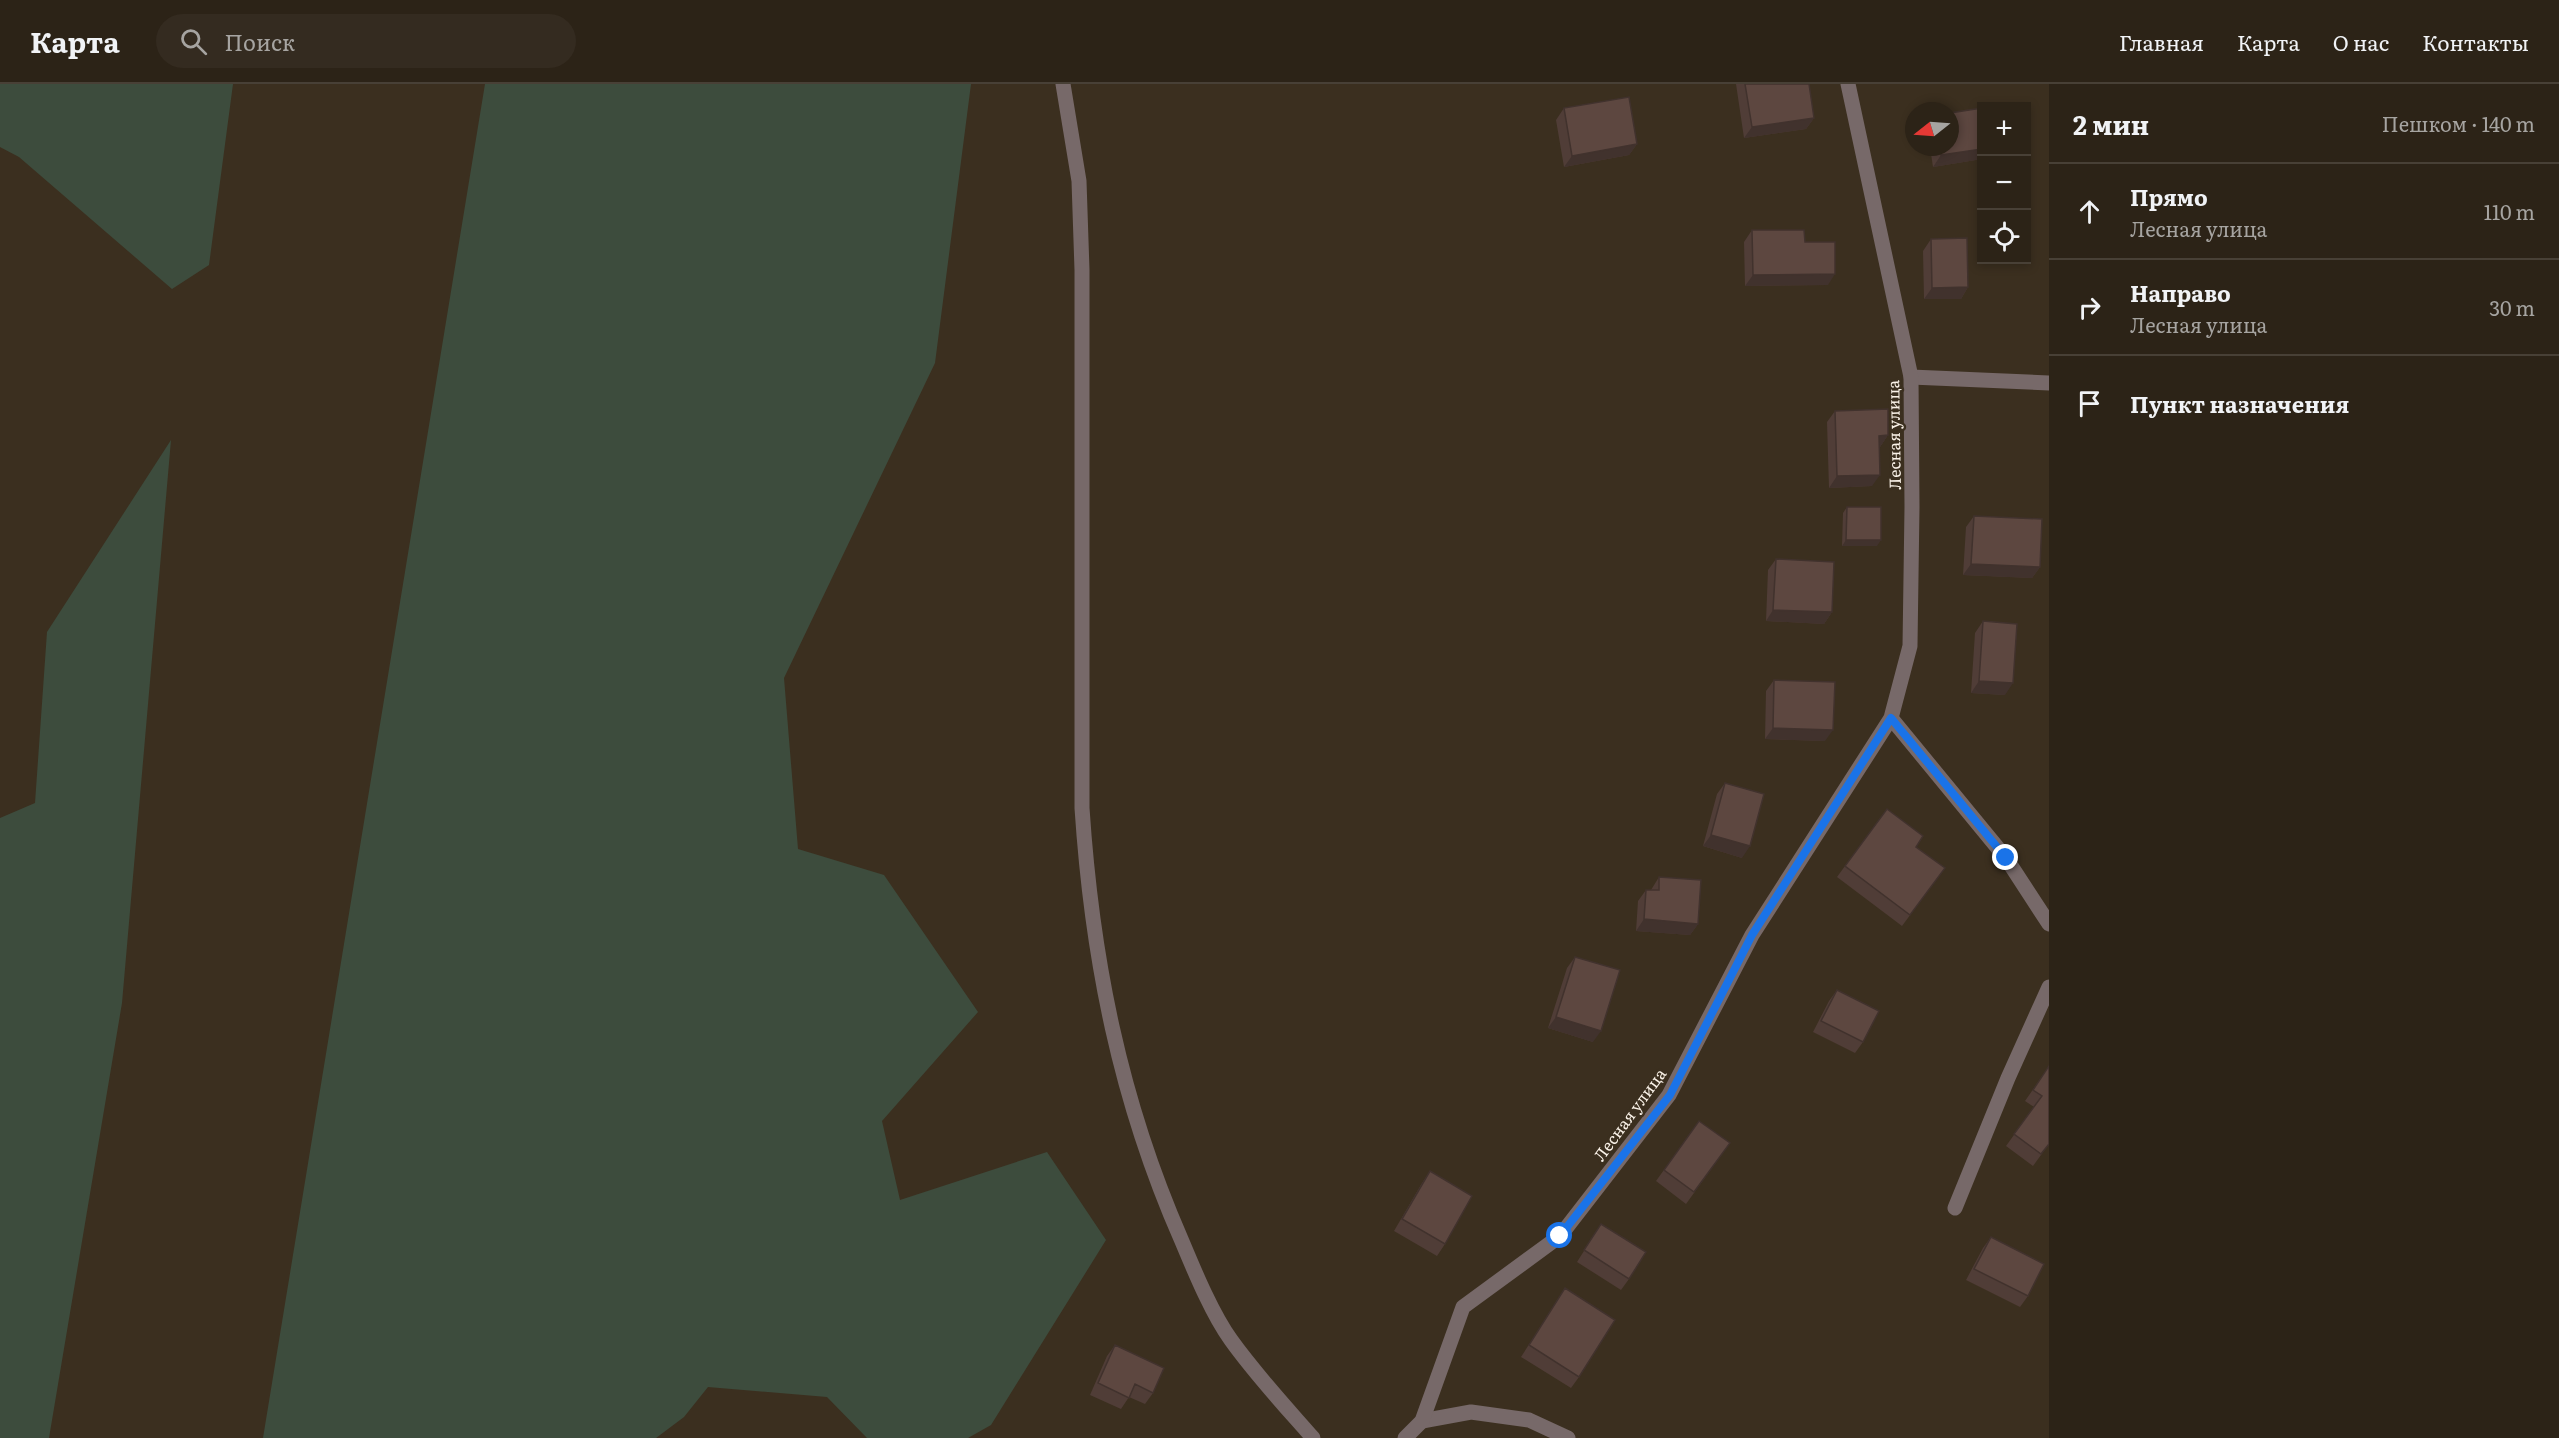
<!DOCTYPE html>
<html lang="ru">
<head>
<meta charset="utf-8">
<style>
	body { margin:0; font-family:Literata,serif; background:#342b20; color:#f1f3f6 }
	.controls { position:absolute; right:18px; top:18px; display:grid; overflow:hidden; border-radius:0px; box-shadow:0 3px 9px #0003 }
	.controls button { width:54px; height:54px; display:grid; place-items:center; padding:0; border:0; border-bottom:2px solid #484036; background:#2c2317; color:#f1f3f6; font:30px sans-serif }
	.compass { position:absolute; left:1905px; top:18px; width:54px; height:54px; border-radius:50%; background:#2c2317; box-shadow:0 3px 9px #0003; rotate:253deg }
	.stop { position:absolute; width:18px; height:18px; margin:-14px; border:4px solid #1a73e8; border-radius:50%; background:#fff }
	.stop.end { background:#1a73e8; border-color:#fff; box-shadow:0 2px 6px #0008 }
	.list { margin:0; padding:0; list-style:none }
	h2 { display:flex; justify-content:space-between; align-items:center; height:78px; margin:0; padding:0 24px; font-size:26px }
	h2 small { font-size:20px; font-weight:400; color:#a6a4a1 }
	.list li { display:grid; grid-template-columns:39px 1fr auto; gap:18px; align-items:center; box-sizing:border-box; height:96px; padding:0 24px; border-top:2px solid #484036 }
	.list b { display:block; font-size:22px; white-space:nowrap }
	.list p { margin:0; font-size:20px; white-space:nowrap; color:#a6a4a1 }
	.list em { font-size:20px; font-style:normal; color:#a6a4a1 }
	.icon { flex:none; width:33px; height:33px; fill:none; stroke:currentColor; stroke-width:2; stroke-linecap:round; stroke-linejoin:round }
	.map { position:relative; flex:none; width:2049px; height:1354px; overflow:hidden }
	header { display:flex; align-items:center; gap:36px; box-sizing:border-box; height:84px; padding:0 30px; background:#2c2317; border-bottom:2px solid #484036 }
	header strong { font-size:28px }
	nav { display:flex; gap:33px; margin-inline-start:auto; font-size:21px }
	.search { width:420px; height:54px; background:#342b20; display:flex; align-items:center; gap:15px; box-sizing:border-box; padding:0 21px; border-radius:33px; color:#a6a4a1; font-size:22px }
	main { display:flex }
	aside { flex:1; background:#2c2317 }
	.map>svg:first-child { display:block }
	.green { fill:#3d4c3d }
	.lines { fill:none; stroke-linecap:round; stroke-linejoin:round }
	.lane { stroke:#776969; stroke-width:15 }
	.street { stroke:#776969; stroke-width:15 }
	.wall { fill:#503d37 }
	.shaded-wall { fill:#41322d }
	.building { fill:#5d4740; stroke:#41322d; stroke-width:1.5 }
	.route { stroke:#1a73e8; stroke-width:8 }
	.labels { text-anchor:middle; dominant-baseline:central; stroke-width:5; stroke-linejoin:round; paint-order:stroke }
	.street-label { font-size:16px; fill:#faf2e8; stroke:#3b2f1f }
</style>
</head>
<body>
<header>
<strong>Карта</strong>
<div class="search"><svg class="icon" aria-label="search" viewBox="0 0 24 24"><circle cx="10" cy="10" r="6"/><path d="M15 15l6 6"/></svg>Поиск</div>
<nav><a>Главная</a><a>Карта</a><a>О нас</a><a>Контакты</a></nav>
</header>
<main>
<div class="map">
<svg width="2049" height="1354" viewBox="0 0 2049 1354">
	<rect width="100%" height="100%" fill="#3b2f1f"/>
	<path class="green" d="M0,0H233L209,181L172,205L19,73L0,63Z
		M485,0H971L935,279L784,594L798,765L884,791L978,928L882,1037L900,1116L1047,1068L1106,1156L991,1341L968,1354H867L827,1313L708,1303L684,1333L656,1354H263Z
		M171,356L122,919L49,1354H0V734L35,719L47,548Z"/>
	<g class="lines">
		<path class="lane" d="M1911,293L2049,299
			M1955,1124L2008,994L2049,903
			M1422,1337L1471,1328L1529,1336L1568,1354"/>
		<path class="street" d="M1063,0L1079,97L1082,186V724C1092,875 1120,1016 1181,1155C1194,1186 1212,1230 1231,1256C1256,1291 1285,1322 1313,1354
			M1891,634L2006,774L2049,840
			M1405,1354L1422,1337L1463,1223L1560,1152L1669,1011L1752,851L1891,634L1910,562L1912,423L1911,293L1848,0"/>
	</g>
	<path class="wall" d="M1736,0H1809L1814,34L1806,45L1744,54Z
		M1564,24L1637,60L1629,71L1564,83L1556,36Z
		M1982,24V75L1933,83L1930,63H1950Z
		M1752,146L1805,158L1828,201L1745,202L1744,158Z
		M1931,155L1968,203L1961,215H1924L1923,167Z
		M1835,327L1888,351L1880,363H1879L1872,402L1829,404L1827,338Z
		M1847,423L1877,462H1842L1843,429Z
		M1974,432L2040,483L2032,494L1963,491L1966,443Z
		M1776,475L1832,528L1824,540L1766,537L1768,486Z
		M1983,537L2005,611L1971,609L1975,549Z
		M1774,596L1825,657L1765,655L1766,607Z
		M1725,699L1742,774L1703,762L1717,710Z
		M1916,763L1945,784L1902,842L1837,793L1845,782Z
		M1659,793L1698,840L1690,851L1636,847L1638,817L1646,806H1651Z
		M1575,873L1593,958L1548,944L1567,884Z
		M1837,906L1863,958L1855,969L1813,948L1829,917Z
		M2049,982V1060L2033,1082L2006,1062L2034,1023L2025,1017Z
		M1699,1037L1730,1059L1686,1120L1656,1097Z
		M1430,1087L1445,1160L1437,1172L1394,1147L1422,1099Z
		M1601,1140L1629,1195L1621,1206L1577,1178Z
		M1991,1153L2028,1212L2020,1223L1966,1196L1983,1164Z
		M1565,1204L1579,1293L1571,1304L1521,1273Z
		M1115,1261L1153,1309L1145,1320L1129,1313L1121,1325L1090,1311L1107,1272Z"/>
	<path class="shaded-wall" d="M1814,34L1806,45L1744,54L1752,43Z
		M1637,60L1629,71L1564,83L1572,72Z
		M1982,65V75L1933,83L1941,71Z
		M1835,190L1828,201L1745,202L1753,191Z
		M1968,203L1961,215H1924L1932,204Z
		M1888,351L1880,363H1871L1879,352Z
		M1880,391L1872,402L1829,404L1837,392Z
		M1846,456H1881L1877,462H1842Z
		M1971,480L2040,483L2032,494L1963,491Z
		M1773,526L1832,528L1824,540L1766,537Z
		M1979,597L2013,599L2005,611L1971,609Z
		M1773,644L1833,646L1825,657L1765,655Z
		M1711,751L1750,762L1742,774L1703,762Z
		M1644,835L1698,840L1690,851L1636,847Z
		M1556,933L1601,947L1593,958L1548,944Z"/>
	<path class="building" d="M1745,0H1809L1814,34L1752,43Z
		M1629,13L1637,60L1572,72L1564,24Z
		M2013,19L2014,22H1989Z
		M1982,24V65L1941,71L1940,63H1950V29Z
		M1752,146H1804L1805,158H1835V190L1753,191Z
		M1967,154L1968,203L1932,204L1931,155Z
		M1888,325V351L1879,352L1880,391L1837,392L1835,327Z
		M1847,423H1881V456H1846Z
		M1974,432L2042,435L2040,483L1971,480Z
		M1776,475L1834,478L1832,528L1773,526Z
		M1983,537L2017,540L2013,599L1979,597Z
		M1774,596L1835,598L1833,646L1773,644Z
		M1725,699L1764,710L1750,762L1711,751Z
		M1887,725L1923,752L1916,763L1945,784L1910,831L1845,782Z
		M1659,793L1701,796L1698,840L1644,835L1646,806H1659Z
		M1575,873L1620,886L1601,947L1556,933Z
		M1837,906L1879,927L1863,958L1821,937Z
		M2049,982V1060L2041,1070L2014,1050L2042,1012L2033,1006Z
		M1699,1037L1730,1059L1694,1108L1664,1086Z
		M1430,1087L1472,1112L1445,1160L1402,1135Z
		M1601,1140L1646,1168L1629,1195L1584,1166Z
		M1991,1153L2044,1180L2028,1212L1974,1185Z
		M1565,1204L1615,1236L1579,1293L1529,1261Z
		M1115,1261L1164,1284L1153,1309L1135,1300L1129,1314L1098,1299Z"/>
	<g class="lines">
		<path class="route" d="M1560,1152L1670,1011L1752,851L1891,634L2006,774"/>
	</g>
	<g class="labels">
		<g class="street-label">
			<text transform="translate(1893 351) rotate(-91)">Лесная улица</text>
			<text transform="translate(1629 1030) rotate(-54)">Лесная улица</text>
		</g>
	</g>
</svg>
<div class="controls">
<button>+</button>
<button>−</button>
<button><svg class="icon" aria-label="locate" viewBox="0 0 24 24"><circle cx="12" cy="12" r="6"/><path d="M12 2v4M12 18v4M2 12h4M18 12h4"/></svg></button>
</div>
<svg class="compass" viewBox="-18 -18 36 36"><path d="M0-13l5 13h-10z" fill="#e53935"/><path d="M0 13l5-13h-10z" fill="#a6a4a1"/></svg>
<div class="stop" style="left:1560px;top:1152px"></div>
<div class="stop end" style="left:2006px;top:774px"></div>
</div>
<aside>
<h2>2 мин<small>Пешком · 140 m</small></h2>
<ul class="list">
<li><svg class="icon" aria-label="ahead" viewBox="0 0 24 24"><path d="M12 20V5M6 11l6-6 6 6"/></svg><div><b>Прямо</b><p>Лесная улица</p></div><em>110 m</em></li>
<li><svg class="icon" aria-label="right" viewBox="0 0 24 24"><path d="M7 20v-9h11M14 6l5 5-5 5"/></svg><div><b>Направо</b><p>Лесная улица</p></div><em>30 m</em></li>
<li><svg class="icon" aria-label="arrive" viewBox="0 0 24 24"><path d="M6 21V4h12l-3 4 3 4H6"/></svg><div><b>Пункт назначения</b></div></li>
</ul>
</aside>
</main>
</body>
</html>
